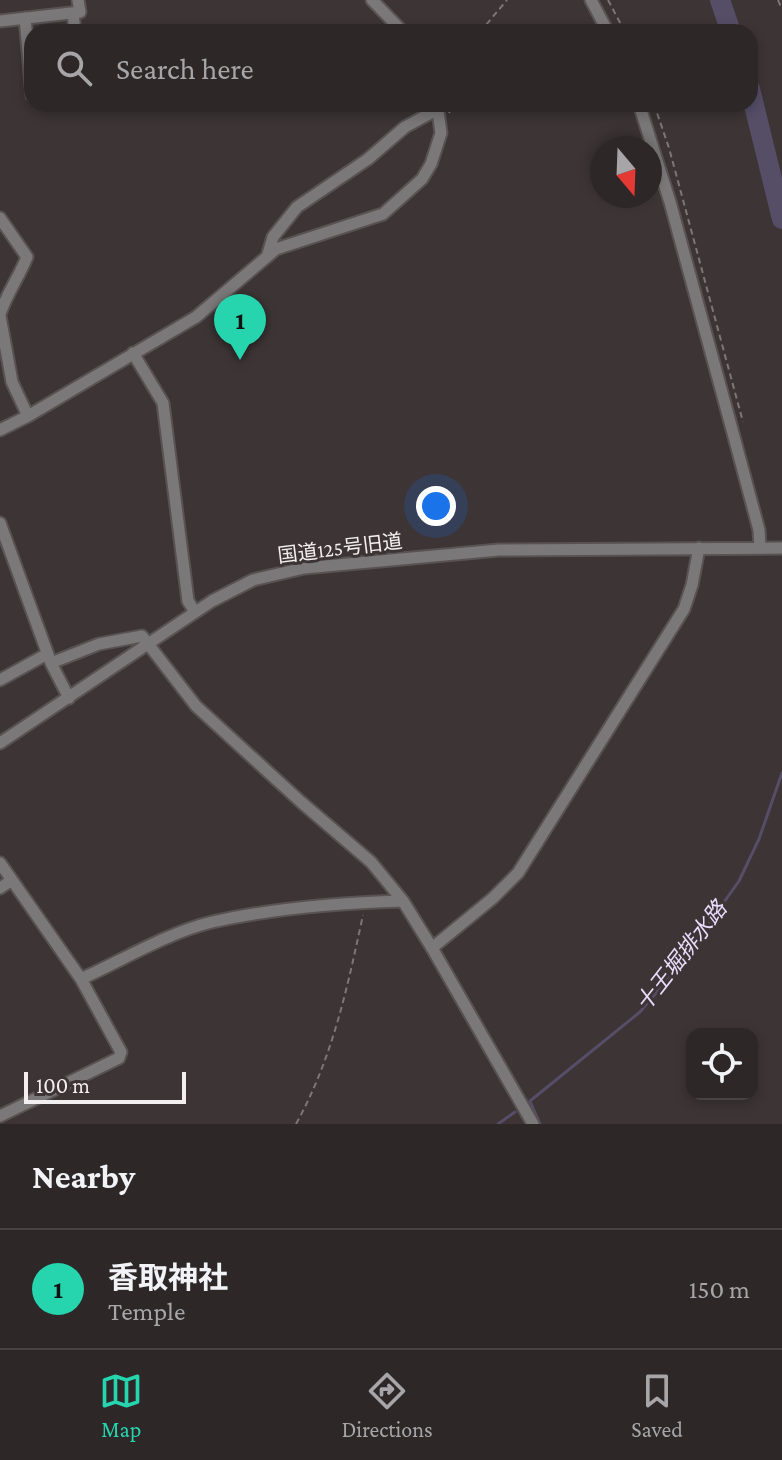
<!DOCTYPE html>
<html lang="en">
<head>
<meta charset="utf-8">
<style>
	body { margin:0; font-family:"Crimson Pro","Noto Sans JP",serif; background:#352f30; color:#f1f3f6 }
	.controls { position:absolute; right:24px; bottom:24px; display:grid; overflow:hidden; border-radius:16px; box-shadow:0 4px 12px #0003 }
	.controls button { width:72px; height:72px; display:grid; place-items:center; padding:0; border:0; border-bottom:2px solid #484445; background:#2d2728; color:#f1f3f6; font:40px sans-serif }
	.compass { position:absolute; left:590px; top:136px; width:72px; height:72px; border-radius:50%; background:#2d2728; box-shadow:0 4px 12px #0003; rotate:161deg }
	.scale { position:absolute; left:24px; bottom:20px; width:162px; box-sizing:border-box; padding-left:8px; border:4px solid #f3eeef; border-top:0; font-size:22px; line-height:28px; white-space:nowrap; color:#f3eeef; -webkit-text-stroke:6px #3c3435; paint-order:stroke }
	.you { position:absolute; left:436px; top:506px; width:28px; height:28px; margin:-20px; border:6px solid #fff; border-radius:50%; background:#1a73e8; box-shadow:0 0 0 12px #1a73e833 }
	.badge { display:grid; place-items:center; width:52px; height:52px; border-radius:50%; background:#26d5ae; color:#111; font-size:26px; font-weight:700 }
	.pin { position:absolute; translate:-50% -66px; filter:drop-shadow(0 2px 4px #0008) }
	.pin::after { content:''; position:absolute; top:42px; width:28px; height:24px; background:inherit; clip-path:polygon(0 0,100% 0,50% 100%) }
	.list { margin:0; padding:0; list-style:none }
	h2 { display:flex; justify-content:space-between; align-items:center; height:104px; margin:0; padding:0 32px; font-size:34px }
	h2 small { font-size:26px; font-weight:400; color:#a7a5a8 }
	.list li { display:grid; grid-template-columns:52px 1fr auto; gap:24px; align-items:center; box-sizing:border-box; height:120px; padding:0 32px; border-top:2px solid #484445 }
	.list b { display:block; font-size:30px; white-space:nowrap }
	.list p { margin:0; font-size:26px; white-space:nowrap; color:#a7a5a8 }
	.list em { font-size:26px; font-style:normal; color:#a7a5a8 }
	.icon { flex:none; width:44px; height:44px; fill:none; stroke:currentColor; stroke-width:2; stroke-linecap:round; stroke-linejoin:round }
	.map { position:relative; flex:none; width:782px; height:1124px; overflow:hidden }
	.search { position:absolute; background:#2d2728; box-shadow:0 4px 12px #0003; left:24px; right:24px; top:24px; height:88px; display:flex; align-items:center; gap:20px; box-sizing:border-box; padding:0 28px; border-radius:24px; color:#a7a5a8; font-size:30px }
	.sheet { height:224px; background:#2d2728 }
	nav { display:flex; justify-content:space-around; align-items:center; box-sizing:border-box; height:112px; border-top:2px solid #484445; background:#2d2728; font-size:22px; color:#a7a5a8 }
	nav a { display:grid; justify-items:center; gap:4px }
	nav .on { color:#26d5ae }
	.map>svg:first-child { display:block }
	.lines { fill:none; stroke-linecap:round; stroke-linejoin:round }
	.stream { stroke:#564d67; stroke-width:3 }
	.river { stroke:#564d67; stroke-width:20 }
	.minor-casing { stroke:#595253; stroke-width:15 }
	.path { stroke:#7d7677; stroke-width:2; stroke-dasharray:6 4; stroke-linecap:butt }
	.minor { stroke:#7b787a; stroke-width:11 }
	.labels { text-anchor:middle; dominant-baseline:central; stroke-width:6; stroke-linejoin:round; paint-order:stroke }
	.street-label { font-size:20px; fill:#f3eeef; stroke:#3c3435 }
	.water-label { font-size:22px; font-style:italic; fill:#e8ddfd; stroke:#3c3435 }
</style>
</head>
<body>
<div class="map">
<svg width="782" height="1124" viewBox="0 0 782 1124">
	<rect width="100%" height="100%" fill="#3c3435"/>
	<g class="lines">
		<path class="stream" d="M498,1124L515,1112
			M540,1124L530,1101L640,1012L678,967L739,881L759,839L782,773"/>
		<path class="river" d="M720,0L731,32
			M750,89L782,219"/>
		<g class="minor-casing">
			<path id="minor" d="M372,0L403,32
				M591,0L608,32
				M73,13L75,32
				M25,18L32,95
				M0,21L80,12L78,0
				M639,104L670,202L733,433L759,530L760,547
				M0,218L27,257C19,277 7,293 0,314
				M267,257L273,237L297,207L368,159L405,127L438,109
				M0,316L12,382L28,416
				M133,353L163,403L188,601L195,612
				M0,430L28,416L196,317L276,249L383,214L422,179L431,164L441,133L437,104
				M0,523L51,663L69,698
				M51,663L99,644L142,636L196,706L301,802L371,862L403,901L432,948L533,1124
				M0,680L47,654
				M0,743L212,601L253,580L304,568L499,550L782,548
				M0,863L81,979L121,1052L119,1058L0,1116
				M0,888L12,880
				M432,948L493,898L518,873L684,609L692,585L699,548
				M81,979C123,960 167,933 212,922C274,908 339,903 403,901"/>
		</g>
		<path class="path" d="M608,0L625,32
			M778,0L782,9
			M480,32L507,0
			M654,104L669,148L743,422
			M449,113L454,104
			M296,1124C333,1057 347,989 363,915"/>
		<use href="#minor" class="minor"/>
	</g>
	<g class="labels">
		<g class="street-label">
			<text transform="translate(340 548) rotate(-7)">国道125号旧道</text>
		</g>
		<g class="water-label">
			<text transform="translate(681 956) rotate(-52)">十王堀排水路</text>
		</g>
	</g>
</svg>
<div class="controls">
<button><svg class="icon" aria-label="locate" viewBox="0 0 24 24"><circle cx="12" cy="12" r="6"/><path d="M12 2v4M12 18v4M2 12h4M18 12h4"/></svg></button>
</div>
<svg class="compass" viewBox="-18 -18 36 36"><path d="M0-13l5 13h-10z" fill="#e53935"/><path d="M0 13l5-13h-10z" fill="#a7a5a8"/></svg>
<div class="scale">100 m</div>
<div class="you"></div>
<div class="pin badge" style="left:240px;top:360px">1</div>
<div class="search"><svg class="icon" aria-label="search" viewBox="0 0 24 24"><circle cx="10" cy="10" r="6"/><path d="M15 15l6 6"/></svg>Search here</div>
</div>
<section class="sheet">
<h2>Nearby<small></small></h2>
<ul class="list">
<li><span class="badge">1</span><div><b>香取神社</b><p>Temple</p></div><em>150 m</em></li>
</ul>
</section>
<nav>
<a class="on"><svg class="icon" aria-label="map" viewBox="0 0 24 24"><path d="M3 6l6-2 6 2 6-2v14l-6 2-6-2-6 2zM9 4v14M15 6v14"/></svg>Map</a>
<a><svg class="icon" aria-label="directions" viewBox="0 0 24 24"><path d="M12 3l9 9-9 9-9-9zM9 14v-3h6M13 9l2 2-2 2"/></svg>Directions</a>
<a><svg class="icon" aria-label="saved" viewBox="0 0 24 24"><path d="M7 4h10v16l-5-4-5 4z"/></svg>Saved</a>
</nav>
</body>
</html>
